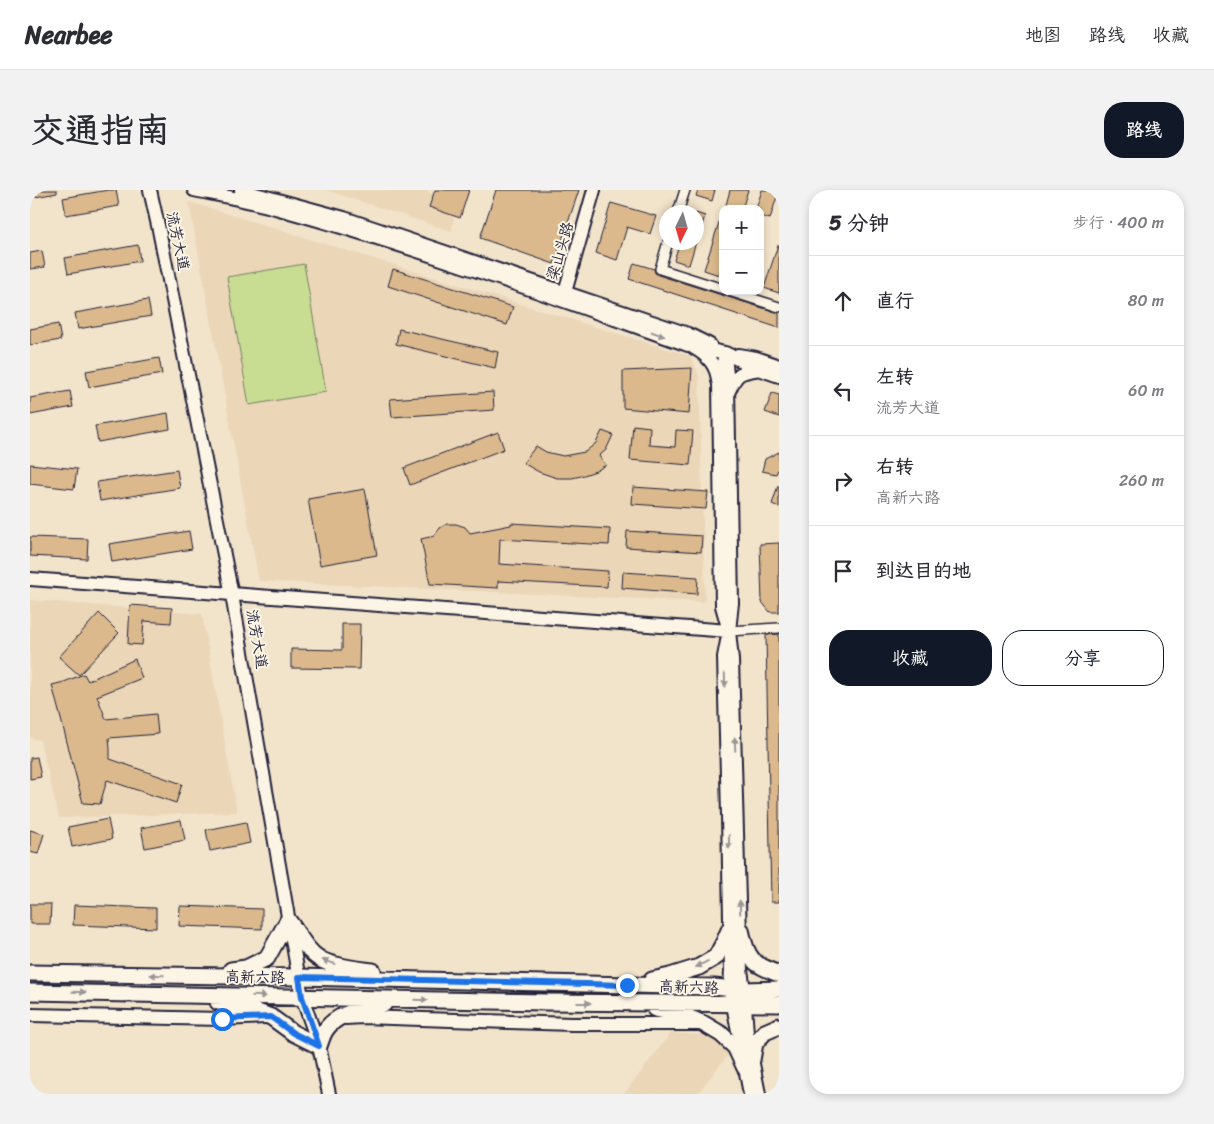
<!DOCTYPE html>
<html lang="zh">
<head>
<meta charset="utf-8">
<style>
	body { margin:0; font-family:Sriracha,"LXGW WenKai TC",sans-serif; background:#f2f2f3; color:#2b2b33 }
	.controls { position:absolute; right:15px; top:15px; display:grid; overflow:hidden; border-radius:10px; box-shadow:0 2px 8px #0003 }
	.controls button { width:45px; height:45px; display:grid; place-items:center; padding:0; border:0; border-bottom:1px solid #e1e1e2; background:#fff; color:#2b2b33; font:25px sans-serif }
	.compass { position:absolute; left:629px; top:15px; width:45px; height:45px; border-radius:50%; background:#fff; box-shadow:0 2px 8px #0003; rotate:185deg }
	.stop { position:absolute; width:15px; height:15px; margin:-11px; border:4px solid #1a73e8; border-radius:50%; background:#fff }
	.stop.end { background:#1a73e8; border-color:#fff; box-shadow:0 1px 5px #0008 }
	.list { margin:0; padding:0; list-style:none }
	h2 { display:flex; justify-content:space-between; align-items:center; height:65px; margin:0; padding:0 20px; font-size:21px }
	h2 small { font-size:16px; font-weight:400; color:#7c7c81 }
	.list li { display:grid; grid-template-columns:32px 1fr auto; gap:15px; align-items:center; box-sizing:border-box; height:90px; padding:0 20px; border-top:1px solid #e1e1e2 }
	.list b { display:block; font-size:19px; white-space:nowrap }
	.list p { margin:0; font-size:16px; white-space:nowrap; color:#7c7c81 }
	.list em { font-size:16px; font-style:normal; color:#7c7c81 }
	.actions { display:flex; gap:10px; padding:15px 20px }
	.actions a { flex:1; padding:11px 0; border:1px solid #111827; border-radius:20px; text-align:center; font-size:18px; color:#111827 }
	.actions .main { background:#111827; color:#fff }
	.icon { flex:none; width:28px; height:28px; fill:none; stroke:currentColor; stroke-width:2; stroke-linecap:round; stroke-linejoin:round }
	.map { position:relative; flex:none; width:749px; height:904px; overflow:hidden; border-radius:20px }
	header { display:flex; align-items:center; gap:30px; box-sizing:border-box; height:70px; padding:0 25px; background:#fff; border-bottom:1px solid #e1e1e2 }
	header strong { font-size:24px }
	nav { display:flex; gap:28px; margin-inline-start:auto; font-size:18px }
	.intro { display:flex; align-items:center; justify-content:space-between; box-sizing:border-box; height:120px; padding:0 30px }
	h1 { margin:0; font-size:35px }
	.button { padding:12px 22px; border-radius:20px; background:#111827; color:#fff; font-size:18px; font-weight:700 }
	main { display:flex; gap:30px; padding:0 30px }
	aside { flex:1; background:#fff; border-radius:20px; box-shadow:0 2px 8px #0003 }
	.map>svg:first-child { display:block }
	.built { fill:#ebd6b8 }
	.green { fill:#c9dd92; stroke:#768066 }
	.building { fill:#dbb98d; stroke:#22223b }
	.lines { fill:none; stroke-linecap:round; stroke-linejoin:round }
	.street-casing { stroke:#22223b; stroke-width:12 }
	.secondary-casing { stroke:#22223b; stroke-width:16 }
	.primary-casing { stroke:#22223b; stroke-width:19 }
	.street { stroke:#fcf5e5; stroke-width:9 }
	.secondary { stroke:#fcf5e5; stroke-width:12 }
	.primary { stroke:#fcf5e5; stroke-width:15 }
	.oneway { fill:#9a9698 }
	.route { stroke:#1a73e8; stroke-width:6 }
	.labels { text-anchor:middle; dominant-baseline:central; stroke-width:4; stroke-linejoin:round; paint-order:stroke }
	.street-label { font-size:15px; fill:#22223b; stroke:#fcf5e5 }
</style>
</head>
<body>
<header>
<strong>Nearbee</strong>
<nav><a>地图</a><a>路线</a><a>收藏</a></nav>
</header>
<div class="intro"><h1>交通指南</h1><a class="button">路线</a></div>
<main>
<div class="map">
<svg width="749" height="904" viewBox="0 0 749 904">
	<rect width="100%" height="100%" fill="#f2e3cb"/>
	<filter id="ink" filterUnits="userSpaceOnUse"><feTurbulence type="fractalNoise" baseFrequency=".02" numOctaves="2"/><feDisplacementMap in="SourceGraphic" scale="10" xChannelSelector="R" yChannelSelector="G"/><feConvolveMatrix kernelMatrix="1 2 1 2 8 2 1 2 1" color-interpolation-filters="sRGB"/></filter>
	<g filter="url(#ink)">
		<path class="built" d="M296,0H398V2L428,11L421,41Z
			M159,12L660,166L669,186L675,412L229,391Z
			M0,410L172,424L207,622L29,628L10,550L0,548Z
			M641,843L676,845L691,854L694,857L698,865L667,904H594Z"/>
		<path class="green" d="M274,74L296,202L219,215L197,87Z"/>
		<path class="building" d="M0,0H27V3L0,8Z
			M78,0H86L89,16L36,25L33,8Z
			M405,0H439L430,28L399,17Z
			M466,0H549L524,74L450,48Z
			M668,0H685L682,11L666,6Z
			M700,0H718L712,19H707L696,15Z
			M732,0H749L740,29L730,26V19H726Z
			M581,13L626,26L620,44L597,37L587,70L566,63Z
			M666,23L675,26L668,47L666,46Z
			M691,26L693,27V73L689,85L674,80Z
			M650,52H666L659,75L644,70Z
			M108,55L110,71L38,84L35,68Z
			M748,55H749V103L734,98Z
			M12,61L15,77L0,79V63Z
			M604,73L624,79L625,83L628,85L749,123V138L599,89Z
			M363,79L483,117L477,135L358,96Z
			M118,110L121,126L48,139L45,123Z
			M28,134L31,150L0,155V139Z
			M369,139L468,162L465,178L366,154Z
			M129,168L132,184L59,197L56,181Z
			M662,178L659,224L593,218V181Z
			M40,201L43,217L0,225V208Z
			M463,202L464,220L362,227L360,209Z
			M742,203L749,205V227L735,222Z
			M138,223L140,239L68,252L65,236Z
			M603,235L620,237L619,255L645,257L646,240L663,241L660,275L600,270Z
			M572,241L583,245L576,260L569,266L576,275L566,281L551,286L542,288H527L509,282L493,273L506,256L516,262L533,266L555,262L566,253Z
			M468,242L474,259L380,295L374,278Z
			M749,262V277L746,284L732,281L735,269Z
			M0,274L47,279L44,299L0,294Z
			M147,280L150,298L70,311L67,292Z
			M748,296H749V317L742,314Z
			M603,297L678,302L676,319L602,314Z
			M335,299L347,365L290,375L278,309Z
			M481,333L580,339L579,355L470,349L469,374L578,381L577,397L468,391V398L400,394L391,349L404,346L410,338L417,334H426L435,337L440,343L481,335Z
			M159,341L162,359L82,372L79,354Z
			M597,341L672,346L671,362L596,357Z
			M0,347L58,349L57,369L0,366Z
			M749,353V422H740L732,412L730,354Z
			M593,382L668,387L667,404L592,398Z
			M100,415L142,418L141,433L114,431L112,455L98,454Z
			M69,423L89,443L49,485L29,467Z
			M312,434H330L329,479L261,478V459L312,460Z
			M749,444V712H741L736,445Z
			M105,469L112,488L67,506L76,529L126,524L128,544L79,548L80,559V569L152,594L146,613L77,590L70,614L53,613L22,495L34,492L54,484L58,491Z
			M7,567L11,587L0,589V568Z
			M78,629L82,649L42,657L38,637Z
			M151,630L155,650L115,658L111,638Z
			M216,632L220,653L180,661L176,640Z
			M0,640L14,644L8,664L0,662Z
			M0,714H21L20,734H0Z
			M44,715L126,718V738L43,735Z
			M150,716L232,719V739L149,736Z"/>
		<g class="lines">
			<g class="street-casing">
				<path id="street" d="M648,22L655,0
					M638,52L630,79L693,99
					M699,101L749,117
					M699,441L749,438"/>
			</g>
			<g class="secondary-casing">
				<path id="secondary" d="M120,0L129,40L202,405L272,807L289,856L299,904
					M164,0C193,6 221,11 249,19C387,57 522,107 658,155L695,163L726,178L749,186
					M211,0L314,28L658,144L680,155
					M535,102L564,0
					M664,158C677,165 687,176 688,191
					M695,163L698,197L702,413L699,441L692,416L689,194Z
					M708,165L726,168L749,176
					M699,201C707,182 710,182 730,179
					M0,389L699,441
					M0,825L192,829L237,827
					M316,828L333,827L542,834H671
					M720,904L700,799L701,780L698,625L694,467L699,441L702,470L711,780L714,800L717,844L729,904"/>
			</g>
			<g class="primary-casing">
				<path id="primary" d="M711,740C717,769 722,774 749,784
					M201,780L216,778L237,768L258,730C268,743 276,761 290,769C303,777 328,779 343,781
					M0,783L269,787L684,797L714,800L749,799
					M622,790L640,786L669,777L686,767L694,752L700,738
					M0,802L517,812L749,814
					M188,812L225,821L241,827L263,843L289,856C291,851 292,846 295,841C306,822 335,819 354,814
					M625,819L650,824L674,834L691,844L705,857L715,878
					M722,870L725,853L735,842L749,836"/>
			</g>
			<use href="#street" class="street"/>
			<use href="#secondary" class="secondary"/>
			<use href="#primary" class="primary"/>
		</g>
		<defs><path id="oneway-solid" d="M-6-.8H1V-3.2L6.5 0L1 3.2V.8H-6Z" transform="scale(1.25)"/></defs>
		<g class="oneway">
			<use href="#oneway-solid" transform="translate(628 144) rotate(19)"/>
			<use href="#oneway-solid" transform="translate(695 490) rotate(88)"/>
			<use href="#oneway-solid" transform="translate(705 554) rotate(-92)"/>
			<use href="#oneway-solid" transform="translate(699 652) rotate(89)"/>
			<use href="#oneway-solid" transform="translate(710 717) rotate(-92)"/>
			<use href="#oneway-solid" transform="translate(299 772) rotate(-162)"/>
			<use href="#oneway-solid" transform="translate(672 774) rotate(153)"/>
			<use href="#oneway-solid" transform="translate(127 785) rotate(-179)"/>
			<use href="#oneway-solid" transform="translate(49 802) rotate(1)"/>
			<use href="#oneway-solid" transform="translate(229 806) rotate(1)"/>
			<use href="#oneway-solid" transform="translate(391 810) rotate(1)"/>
			<use href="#oneway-solid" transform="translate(554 813)"/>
		</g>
	</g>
	<g class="lines" filter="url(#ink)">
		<path class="route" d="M192,829L241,827L263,843L289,856L272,807L269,787L597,795"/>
	</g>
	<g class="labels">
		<g class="street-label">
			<text transform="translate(148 51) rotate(78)">流芳大道</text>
			<text transform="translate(530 61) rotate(-74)">梁山头路</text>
			<text transform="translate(227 449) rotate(80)">流芳大道</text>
			<text transform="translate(225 787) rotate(1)">高新六路</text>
			<text transform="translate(659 797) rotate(2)">高新六路</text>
		</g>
	</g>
</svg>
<div class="controls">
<button>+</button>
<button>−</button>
</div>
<svg class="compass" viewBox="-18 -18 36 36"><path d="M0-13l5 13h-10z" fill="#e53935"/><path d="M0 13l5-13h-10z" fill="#7c7c81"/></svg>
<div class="stop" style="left:192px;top:829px"></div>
<div class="stop end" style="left:597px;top:795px"></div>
</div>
<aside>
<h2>5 分钟<small>步行 · 400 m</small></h2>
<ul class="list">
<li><svg class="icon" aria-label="ahead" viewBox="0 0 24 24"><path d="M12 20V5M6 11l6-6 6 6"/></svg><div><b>直行</b></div><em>80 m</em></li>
<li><svg class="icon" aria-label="left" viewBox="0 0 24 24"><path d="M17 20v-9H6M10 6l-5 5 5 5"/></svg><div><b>左转</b><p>流芳大道</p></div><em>60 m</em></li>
<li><svg class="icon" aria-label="right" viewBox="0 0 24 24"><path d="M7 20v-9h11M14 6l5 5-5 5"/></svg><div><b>右转</b><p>高新六路</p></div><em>260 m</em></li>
<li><svg class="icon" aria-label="arrive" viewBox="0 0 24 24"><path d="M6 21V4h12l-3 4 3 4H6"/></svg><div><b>到达目的地</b></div></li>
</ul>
<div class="actions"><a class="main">收藏</a><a>分享</a></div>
</aside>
</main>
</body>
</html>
